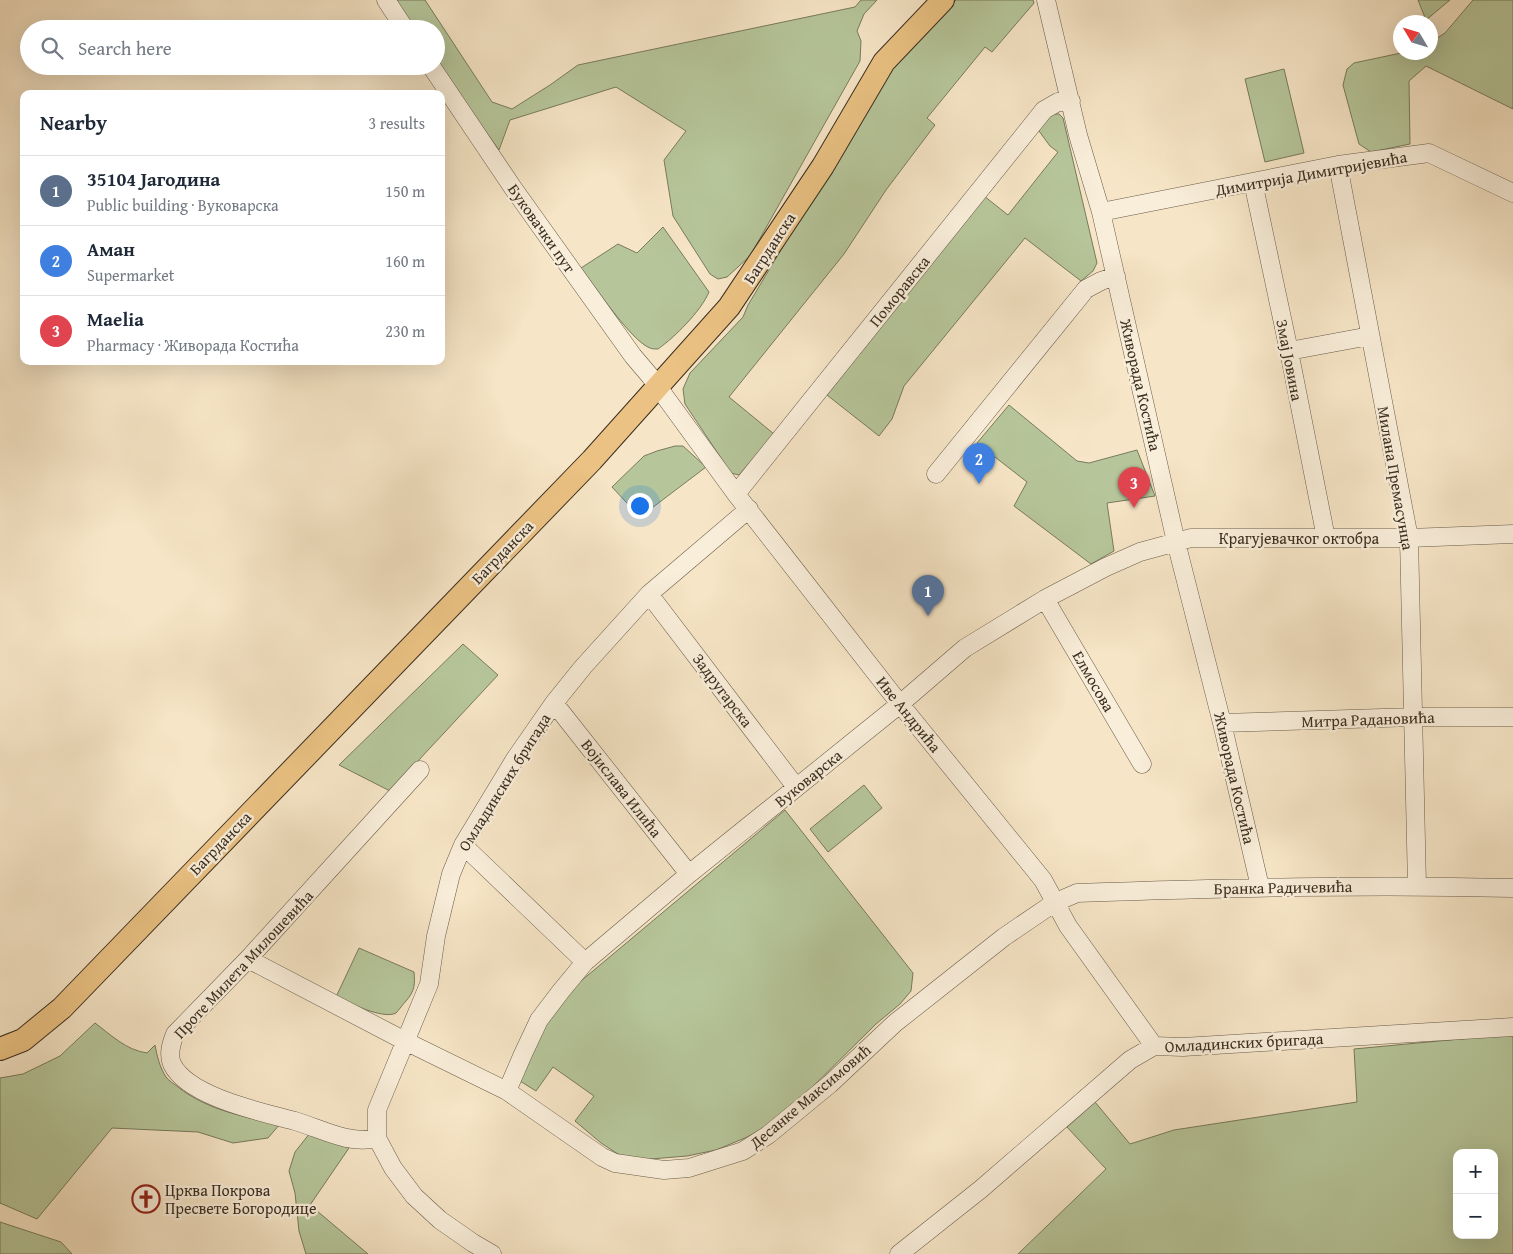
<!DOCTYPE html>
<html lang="en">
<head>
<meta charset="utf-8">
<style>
	body { margin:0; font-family:"Gentium Book Plus",serif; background:#f6f6f7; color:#1f2937 }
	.controls { position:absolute; right:15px; bottom:15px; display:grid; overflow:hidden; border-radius:10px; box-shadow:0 5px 20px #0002 }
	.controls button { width:45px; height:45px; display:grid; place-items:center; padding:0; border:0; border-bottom:1px solid #e0e1e3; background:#fff; color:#1f2937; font:25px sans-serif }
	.compass { position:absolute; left:1393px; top:15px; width:45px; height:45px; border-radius:50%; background:#fff; box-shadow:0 5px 20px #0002; rotate:308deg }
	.you { position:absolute; left:639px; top:505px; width:18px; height:18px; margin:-12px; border:4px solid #fff; border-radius:50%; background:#1a73e8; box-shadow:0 0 0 8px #1a73e833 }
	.badge { display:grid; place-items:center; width:32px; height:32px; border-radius:50%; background:#8f2418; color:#fff; font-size:16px; font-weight:700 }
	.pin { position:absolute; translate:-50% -41px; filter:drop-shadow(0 1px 2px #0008) }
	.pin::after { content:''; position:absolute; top:26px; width:18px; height:15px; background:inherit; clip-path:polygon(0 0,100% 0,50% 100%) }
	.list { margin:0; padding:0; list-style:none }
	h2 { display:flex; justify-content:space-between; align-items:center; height:65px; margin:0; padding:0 20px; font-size:21px }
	h2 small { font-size:16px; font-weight:400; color:#747a83 }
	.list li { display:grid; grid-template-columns:32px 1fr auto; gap:15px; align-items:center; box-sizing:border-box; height:70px; padding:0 20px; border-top:1px solid #e0e1e3 }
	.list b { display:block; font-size:19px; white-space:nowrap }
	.list p { margin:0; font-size:16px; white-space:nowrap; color:#747a83 }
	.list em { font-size:16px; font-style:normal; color:#747a83 }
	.icon { flex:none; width:28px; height:28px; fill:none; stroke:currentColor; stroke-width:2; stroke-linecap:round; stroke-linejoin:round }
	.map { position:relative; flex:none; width:1513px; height:1254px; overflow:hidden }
	.search { position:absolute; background:#fff; box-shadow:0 5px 20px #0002; left:20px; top:20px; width:425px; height:55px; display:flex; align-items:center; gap:12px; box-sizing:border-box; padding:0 18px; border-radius:28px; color:#747a83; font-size:19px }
	.panel { position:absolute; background:#fff; box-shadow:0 5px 20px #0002; left:20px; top:90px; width:425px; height:275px; border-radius:10px }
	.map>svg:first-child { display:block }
	.green { fill:#b6c69a; stroke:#787a5d; fill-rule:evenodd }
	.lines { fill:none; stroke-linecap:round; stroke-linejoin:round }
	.minor-casing { stroke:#695c4a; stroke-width:19 }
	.major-casing { stroke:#3a2e20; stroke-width:24 }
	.minor { stroke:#f9eeda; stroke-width:18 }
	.major { stroke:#ebc283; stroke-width:22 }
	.labels { text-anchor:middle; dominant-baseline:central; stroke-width:4.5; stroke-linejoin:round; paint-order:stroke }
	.street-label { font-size:16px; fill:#3a2e20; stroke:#f9eeda }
	.poi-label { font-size:16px; fill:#3a2e20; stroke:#f9eeda; text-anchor:start }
</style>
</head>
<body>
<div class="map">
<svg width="1513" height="1254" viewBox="0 0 1513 1254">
	<rect width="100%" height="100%" fill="#f6e5c6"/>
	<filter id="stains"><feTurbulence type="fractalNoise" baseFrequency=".004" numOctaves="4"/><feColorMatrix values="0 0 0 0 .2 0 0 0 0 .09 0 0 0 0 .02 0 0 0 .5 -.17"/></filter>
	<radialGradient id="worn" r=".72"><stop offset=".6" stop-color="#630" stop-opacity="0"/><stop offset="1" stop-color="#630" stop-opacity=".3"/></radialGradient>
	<path class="green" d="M396,0H425L492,102L512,109L550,85L578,65L855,7L861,0H877L864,14L857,31L861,41L860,61L750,256L727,277L718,279L710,274L673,216L664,160L686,131L616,87L510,120L499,150L436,62V29H415Z
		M956,0H1033L1034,3L992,52L985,47L927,118L935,125L886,190L844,254L729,397L774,434L739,475L731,473L685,404L683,389L690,373L743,317L748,305L889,70Z
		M1418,0H1450L1426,20Z
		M1473,0H1513V109L1426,66L1409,81L1410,144L1371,152L1359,144L1343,85L1347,69L1354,63L1401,53L1430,52L1431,42L1445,33Z
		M1284,69L1304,153L1265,162L1245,79Z
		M1052,114H1059L1063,118L1097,263L1093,271L1081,281L1025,238L904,386L892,419L879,436L827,395L984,196L1008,215L1058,152L1050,146L1039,131L1041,126Z
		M663,227L709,292C701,311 675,337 658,349C655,349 652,349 650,348C631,341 594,285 581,268L618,244L637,253Z
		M1009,405L1077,461L1089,463L1137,450L1155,496L1107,503L1114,551L1091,564L1014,506L1027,482L977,443Z
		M675,446H683L706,467L640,517L612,487L644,456L657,451Z
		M463,644L498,675L390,791L339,765Z
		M864,785L882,808L828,852L810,829Z
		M785,810L913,973L911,991L900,1004L876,1024L777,1122L745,1138L716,1150L687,1156L639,1160L618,1154L601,1143L575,1121L594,1096L553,1067L536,1091L520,1081L551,1012L575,986Z
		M359,948L414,972C415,984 415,991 406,1001C403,1004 399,1010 396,1013C383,1020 348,1002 336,997Z
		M95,1023C111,1035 126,1050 147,1053L155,1045C157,1056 160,1068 166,1077C169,1081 174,1084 178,1087C207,1110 244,1117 280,1124L268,1138L233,1143L198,1132L112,1128L37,1219L0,1203V1078L23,1074L60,1056Z
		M1513,1034V1254H1018L1106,1169L1067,1127L1095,1102L1130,1144L1174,1130L1357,1102L1354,1049ZM1457,1153H1494V1235H1457Z
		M310,1133L349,1148L310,1205L368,1254H306L299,1231L295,1193L289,1171L295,1152Z
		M0,1222L61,1242L72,1254H0Z"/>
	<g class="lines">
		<g class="minor-casing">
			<path id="minor" d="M386,0L405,29
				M1046,0L1078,135L1101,212L1176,542L1222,723L1260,887
				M431,66L513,188L633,356L650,376L736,494L900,704L1043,880L1068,926L1154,1046
				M1338,165L1409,538L1417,885
				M1253,182L1289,351L1326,538
				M1101,212L1338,165L1429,153L1513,193
				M1289,351L1370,336
				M936,474L1086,289L1101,281L1116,276
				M736,494L1044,110L1058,102L1071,101
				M649,594L796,787
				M1045,599L1142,764
				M554,703L689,874
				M1222,723L1414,717H1513
				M463,845L585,962
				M248,959L405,1041L507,1091L602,1157L615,1163L664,1170L689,1168L743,1151L768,1135L830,1084L895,1023L1004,937L1054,903L1077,893C1222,888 1367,884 1513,888
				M507,1091L523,1054L539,1020L561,991L585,962L689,874L900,704L965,648L1045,599L1106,567L1140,552L1191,538H1409L1513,534
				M377,1138C349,1145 322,1129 295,1121C262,1112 188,1097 172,1064C168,1054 171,1044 175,1034L248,959L420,770
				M492,1254L473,1243L440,1220L414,1196L393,1168L377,1138V1110L429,984L436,936L451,874L463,845L515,759L554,703L583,667L649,594L749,509
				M899,1254L981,1189L1130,1060L1154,1046L1183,1047L1513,1027"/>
		</g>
		<g class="major-casing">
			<path id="major" d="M0,1049L23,1040L62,1008L592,460L729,307L823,166L884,62L943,0"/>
		</g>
		<use href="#minor" class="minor"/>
		<use href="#major" class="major"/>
	</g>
	<defs>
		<g id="church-ring" transform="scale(1.4375)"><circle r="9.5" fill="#f9eeda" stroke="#8f2418" stroke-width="1.5"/><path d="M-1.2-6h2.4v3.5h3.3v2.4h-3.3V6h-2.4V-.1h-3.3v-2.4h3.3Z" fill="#8f2418"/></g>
	</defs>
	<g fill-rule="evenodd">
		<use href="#church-ring" x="146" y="1199"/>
	</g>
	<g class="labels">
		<g class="street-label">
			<text transform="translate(1311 173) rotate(-10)">Димитрија Димитријевића</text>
			<text transform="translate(542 228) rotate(55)">Буковачки пут</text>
			<text transform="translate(769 248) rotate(-57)">Багрданска</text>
			<text transform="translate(899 291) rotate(-51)">Поморавска</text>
			<text transform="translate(1290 360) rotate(79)">Змај Јовина</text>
			<text transform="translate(1141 385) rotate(77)">Живорада Костића</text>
			<text transform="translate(1396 478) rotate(80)">Милана Премасунца</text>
			<text x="1299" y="538">Крагујевачког октобра</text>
			<text transform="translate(502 552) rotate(-46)">Багрданска</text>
			<text transform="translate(1094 681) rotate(60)">Елмосова</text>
			<text transform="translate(723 690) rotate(53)">Задругарска</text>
			<text transform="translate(909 714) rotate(51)">Иве Андрића</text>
			<text transform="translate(1368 719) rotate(-2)">Митра Радановића</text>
			<text transform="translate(808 778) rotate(-39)">Вуковарска</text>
			<text transform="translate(1235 778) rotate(77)">Живорада Костића</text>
			<text transform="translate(504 782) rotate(-58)">Омладинских бригада</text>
			<text transform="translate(622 788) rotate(52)">Војислава Илића</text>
			<text transform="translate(220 843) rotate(-46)">Багрданска</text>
			<text transform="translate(1283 887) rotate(-1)">Бранка Радичевића</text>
			<text transform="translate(243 964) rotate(-47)">Проте Милета Милошевића</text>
			<text transform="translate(1244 1042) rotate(-3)">Омладинских бригада</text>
			<text transform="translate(810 1096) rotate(-40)">Десанке Максимовић</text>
		</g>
		<g class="poi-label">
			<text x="165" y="1190">Црква Покрова<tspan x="165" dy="18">Пресвете Богородице</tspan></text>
		</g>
	</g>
	<rect width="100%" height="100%" filter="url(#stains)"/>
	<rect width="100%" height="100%" fill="url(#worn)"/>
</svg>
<div class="controls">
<button>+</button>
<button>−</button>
</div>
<svg class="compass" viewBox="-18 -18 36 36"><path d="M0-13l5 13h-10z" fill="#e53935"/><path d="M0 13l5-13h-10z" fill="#747a83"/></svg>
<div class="you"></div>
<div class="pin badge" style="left:928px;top:616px;background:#5c6f8a">1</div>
<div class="pin badge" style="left:979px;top:484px;background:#3f7fe0">2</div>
<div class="pin badge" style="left:1134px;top:508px;background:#e0444e">3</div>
<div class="search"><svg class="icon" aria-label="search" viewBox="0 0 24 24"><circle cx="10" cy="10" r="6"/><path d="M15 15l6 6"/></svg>Search here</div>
<section class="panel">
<h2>Nearby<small>3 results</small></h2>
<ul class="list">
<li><span class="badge" style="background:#5c6f8a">1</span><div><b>35104 Јагодина</b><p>Public building · Вуковарска</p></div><em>150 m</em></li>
<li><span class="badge" style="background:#3f7fe0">2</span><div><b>Аман</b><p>Supermarket</p></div><em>160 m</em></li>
<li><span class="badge" style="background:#e0444e">3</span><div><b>Maelia</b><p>Pharmacy · Живорада Костића</p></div><em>230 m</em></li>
</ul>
</section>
</div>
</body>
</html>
